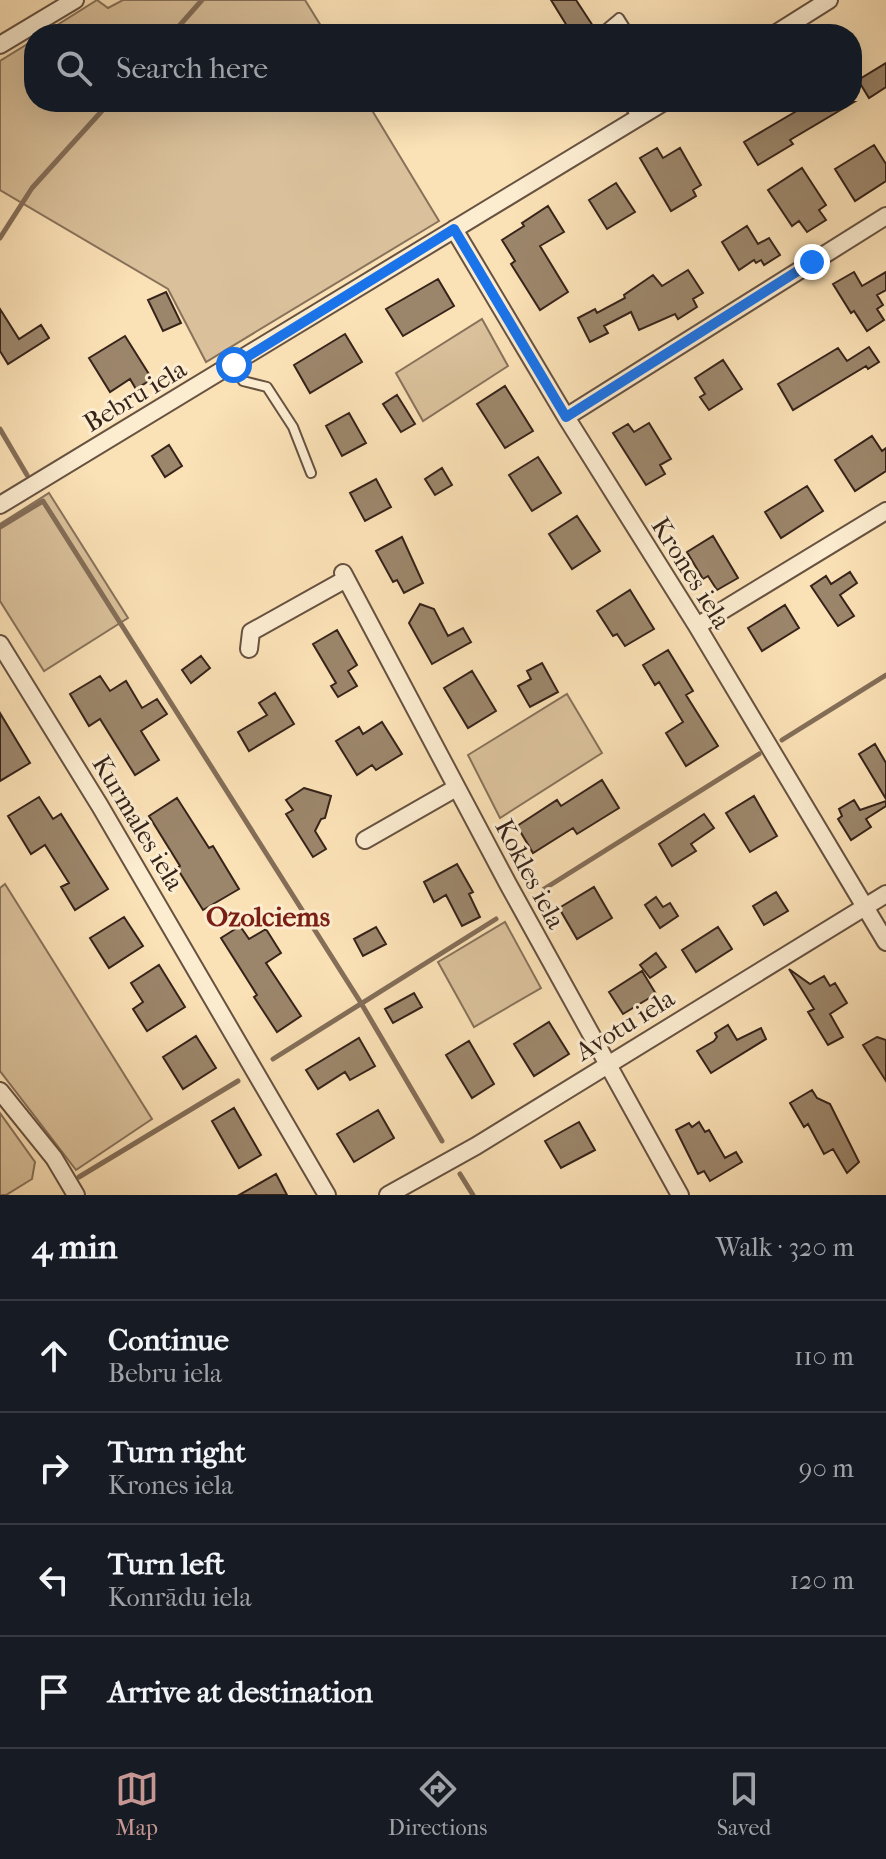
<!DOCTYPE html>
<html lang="en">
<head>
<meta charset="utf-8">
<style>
	body { margin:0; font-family:"IM FELL French Canon",serif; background:#242831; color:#f1f3f6 }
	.stop { position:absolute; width:24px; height:24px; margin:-18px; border:6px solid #1a73e8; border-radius:50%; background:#fff }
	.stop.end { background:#1a73e8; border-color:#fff; box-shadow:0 2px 8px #0008 }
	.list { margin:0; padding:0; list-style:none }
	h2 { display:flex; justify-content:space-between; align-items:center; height:104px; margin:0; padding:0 32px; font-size:34px }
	h2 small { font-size:26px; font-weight:400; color:#9ea1a6 }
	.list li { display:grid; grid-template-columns:52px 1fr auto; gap:24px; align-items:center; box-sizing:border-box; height:112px; padding:0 32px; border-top:2px solid #363941 }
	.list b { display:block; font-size:30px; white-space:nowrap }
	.list p { margin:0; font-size:26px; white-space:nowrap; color:#9ea1a6 }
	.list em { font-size:26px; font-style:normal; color:#9ea1a6 }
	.icon { flex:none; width:44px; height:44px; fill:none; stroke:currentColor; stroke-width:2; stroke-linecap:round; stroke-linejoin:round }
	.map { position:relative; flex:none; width:886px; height:1195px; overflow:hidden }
	.search { position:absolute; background:#171b24; box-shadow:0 8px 32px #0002; left:24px; right:24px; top:24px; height:88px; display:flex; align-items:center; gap:20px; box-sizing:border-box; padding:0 28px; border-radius:32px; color:#9ea1a6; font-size:30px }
	.sheet { height:552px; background:#171b24 }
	nav { display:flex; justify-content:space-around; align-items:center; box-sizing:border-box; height:112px; border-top:2px solid #363941; background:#171b24; font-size:22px; color:#9ea1a6 }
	nav a { display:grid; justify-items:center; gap:4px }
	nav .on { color:#c59692 }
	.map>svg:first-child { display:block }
	.green { fill:#dac19b; stroke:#88725a; stroke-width:2 }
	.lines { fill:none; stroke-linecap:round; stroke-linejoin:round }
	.stream { stroke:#846e58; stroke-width:5 }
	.building { fill:#9c866b; stroke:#36231a; stroke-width:2 }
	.lane-casing { stroke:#675241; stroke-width:12 }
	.street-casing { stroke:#675241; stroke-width:20 }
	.lane { stroke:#fcecd0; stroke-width:8 }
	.street { stroke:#fcecd0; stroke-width:16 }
	.route { stroke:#1a73e8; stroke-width:10 }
	.labels { text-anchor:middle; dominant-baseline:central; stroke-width:6; stroke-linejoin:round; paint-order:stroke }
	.street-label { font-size:26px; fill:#36231a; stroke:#fcecd0 }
	.neighbourhood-label { font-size:28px; font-weight:bold; fill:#7a1f14; stroke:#fcecd0 }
</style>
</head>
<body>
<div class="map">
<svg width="886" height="1195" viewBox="0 0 886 1195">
	<rect width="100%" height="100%" fill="#fbe1b6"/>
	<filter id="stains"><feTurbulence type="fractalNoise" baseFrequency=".0025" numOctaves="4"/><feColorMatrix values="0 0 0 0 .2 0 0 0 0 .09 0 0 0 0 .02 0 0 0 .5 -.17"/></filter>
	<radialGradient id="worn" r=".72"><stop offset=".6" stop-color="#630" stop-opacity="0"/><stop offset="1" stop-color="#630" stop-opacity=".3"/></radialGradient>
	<path class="green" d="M97,0L108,8L123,0H305L326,34H43Z
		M34,40V102H367L439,221L206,362L168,289L0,190V61Z
		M482,319L508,366L423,421L396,373Z
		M49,493L128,618L44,671L0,601V524Z
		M567,694L602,753L500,818L468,755Z
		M5,884L152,1119L76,1170L0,1071V888Z
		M505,922L541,988L474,1027L438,962Z
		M0,1113L35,1162L32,1179L6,1195H0Z"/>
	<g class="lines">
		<path class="stream" d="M172,34L202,0
			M0,238L32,188L110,102
			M0,429L27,475
			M0,527L43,501L361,1003L442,1141
			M782,740L886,675
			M544,889L759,754
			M273,1059L496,919
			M460,1174L473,1195
			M79,1177L238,1081"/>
	</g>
	<path class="building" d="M551,0H576L595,29L593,34H572Z
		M886,63V87L869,98L858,80Z
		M795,102H854L790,140L793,144L758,165L744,142L800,109Z
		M874,145L886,164V181L855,201L835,169Z
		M657,148L663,158L680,148L701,185L693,190L696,196L671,211L640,158Z
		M802,168L826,205L819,210L826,220L807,232L799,221L792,226L768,190Z
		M616,183L635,212L607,229L589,200Z
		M548,206L564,232L540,246L568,292L540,310L511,264L515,261L502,240L524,226L522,223Z
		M747,226L758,244L769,238L780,255L764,265L761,260L756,263L754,260L739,270L722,242Z
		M688,270L703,293L693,299L697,307L678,319L675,314L639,330L631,312L604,326L608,333L590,342L578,318L595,309L597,313L625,298L624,295L653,275L662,286Z
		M854,272L862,286L886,272V290L877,295L883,305L877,309L884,320L867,331L854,311L851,313L833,284Z
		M438,279L454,306L403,336L386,309Z
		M166,292L181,323L163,331L148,300Z
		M0,309L19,339L41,325L49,338L8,364L0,351Z
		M345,334L362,362L310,393L294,365Z
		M125,336L152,379L136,389L130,379L110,392L89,358Z
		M869,347L879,362L868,369L866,366L793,410L778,384L838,348L847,361Z
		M723,360L742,389L709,410L700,397L705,394L695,378Z
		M505,386L533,431L505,448L477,404Z
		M397,395L415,424L401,432L383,404Z
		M349,413L366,443L342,456L326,426Z
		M649,423L671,459L660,465L665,474L646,485L613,433L628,424L634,432Z
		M872,436L882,451L886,448V471L855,491L835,460Z
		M169,445L182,466L165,477L152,456Z
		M538,457L561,493L532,511L509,475Z
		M442,468L452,485L435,495L425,479Z
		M376,479L391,507L365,521L350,493Z
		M807,486L823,511L781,538L765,512Z
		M577,516L600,551L572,569L549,534Z
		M713,536L738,578L717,590L708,576L703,579L687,552Z
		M402,537L423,583L404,593L397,580L393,582L376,551Z
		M850,572L857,583L840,595L854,616L838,626L811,586L826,576L831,584Z
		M630,590L654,629L625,646L617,634L613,636L597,611Z
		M420,604L434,609L448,636L463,628L471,642L432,664L409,623Z
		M785,605L799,628L762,651L748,628Z
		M337,630L357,665L348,671L357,686L338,697L331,686L336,683L313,644Z
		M668,650L693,691L686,695L718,746L686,766L666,733L683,722L659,682L655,685L643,665Z
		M201,656L210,668L191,683L182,670Z
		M542,663L558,692L530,707L518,686L531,679L527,671Z
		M472,671L496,711L468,728L444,688Z
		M100,676L110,691L126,681L142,708L157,699L167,714L141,731L159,760L135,775L100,719L89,726L70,694Z
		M275,693L294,724L249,751L238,732L267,715L259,703Z
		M0,713L30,763L0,781Z
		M382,722L402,754L376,770L372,765L357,775L336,741L359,727L363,734Z
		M875,744L886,763V799L859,754Z
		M602,780L619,808L577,834L573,828L533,853L517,826L557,800L561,806Z
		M304,788L331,796L325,818L321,819L315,831L326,849L313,857L286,814L293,810L286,800Z
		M754,796L777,836L750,852L726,813Z
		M39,797L53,819L61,814L108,889L75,910L61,887L69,883L45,845L31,854L8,816Z
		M177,798L209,848L213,846L239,889L203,910L177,868L180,866L149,816Z
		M854,800L860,810L886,801V806L866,819L871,827L851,840L838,819L842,816L839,809Z
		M704,814L714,828L691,844L696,851L672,866L659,844Z
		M457,864L473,892L469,894L480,917L462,926L446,895L434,902L424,882Z
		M594,887L612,918L577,939L559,908Z
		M776,892L788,911L764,925L753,906Z
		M656,897L663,907L670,903L678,916L660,928L645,905Z
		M124,917L143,946L109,968L90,938Z
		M240,926L249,939L266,929L281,953L266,963L301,1016L277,1032L254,997L257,995L221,938Z
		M376,927L386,944L363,956L354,939Z
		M718,927L732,949L696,972L682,950Z
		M656,953L666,967L650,978L640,965Z
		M159,965L185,1007L147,1031L133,1009L143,1002L131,983Z
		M789,969L810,984L824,976L830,986L835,983L847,1003L830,1014L843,1037L828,1045L808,1012L814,1009Z
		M642,971L656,994L623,1014L609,992Z
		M414,993L422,1007L393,1023L385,1009Z
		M549,1022L569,1054L534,1076L514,1044Z
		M728,1025L737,1040L761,1028L766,1039L711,1073L697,1051L714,1041L717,1037L715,1033Z
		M196,1036L216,1068L183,1089L163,1057Z
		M877,1037L886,1040V1081L863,1045Z
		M359,1038L375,1066L350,1080L345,1072L318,1089L306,1070Z
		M469,1041L494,1084L472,1098L446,1055Z
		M812,1090L817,1098L830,1104L859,1162L847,1173L833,1149L824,1154L808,1124L804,1127L790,1103Z
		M234,1108L261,1155L239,1168L212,1121Z
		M378,1110L394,1138L354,1162L337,1134Z
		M579,1122L595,1150L561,1168L545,1141Z
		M699,1122L705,1132L709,1130L725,1158L736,1152L742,1162L710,1181L704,1171L698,1174L676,1130L689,1123L692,1127Z
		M276,1174L287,1195H239Z"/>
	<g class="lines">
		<g class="lane-casing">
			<path id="lane" d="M600,34L619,18L629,34
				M627,102L637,118
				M234,365L243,381L267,387L293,427L311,473"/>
		</g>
		<g class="street-casing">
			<path id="street" d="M775,34L829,0
				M0,45L75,0
				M454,229L566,417L697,626L886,942
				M566,417L886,216
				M0,505L664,102
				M343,573L508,884L680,1195
				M697,626L886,511
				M0,644L100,806L327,1195
				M249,649L251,632L346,579
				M365,840L456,788
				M0,1091L54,1158L76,1195
				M388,1195L476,1146L886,894"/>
		</g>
		<use href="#lane" class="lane"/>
		<use href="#street" class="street"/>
	</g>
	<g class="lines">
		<path class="route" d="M234,365L454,229L566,417L812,262"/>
	</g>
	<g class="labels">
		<g class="street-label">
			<text transform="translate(135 396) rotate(-31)">Bebru iela</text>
			<text transform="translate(691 573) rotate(58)">Krones iela</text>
			<text transform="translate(138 823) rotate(59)">Kurmales iela</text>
			<text transform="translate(530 874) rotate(62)">Kokles iela</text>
			<text transform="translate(625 1025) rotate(-32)">Avotu iela</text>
		</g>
		<g class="neighbourhood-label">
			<text x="268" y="916">Ozolciems</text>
		</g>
	</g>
	<rect width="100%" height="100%" filter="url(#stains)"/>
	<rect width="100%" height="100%" fill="url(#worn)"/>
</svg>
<div class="stop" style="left:234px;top:365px"></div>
<div class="stop end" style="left:812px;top:262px"></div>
<div class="search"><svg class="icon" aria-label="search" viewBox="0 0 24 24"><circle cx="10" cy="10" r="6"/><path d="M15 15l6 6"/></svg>Search here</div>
</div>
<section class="sheet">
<h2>4 min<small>Walk · 320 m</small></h2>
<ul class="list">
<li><svg class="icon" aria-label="ahead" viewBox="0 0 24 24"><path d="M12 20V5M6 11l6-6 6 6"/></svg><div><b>Continue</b><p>Bebru iela</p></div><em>110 m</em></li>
<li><svg class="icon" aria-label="right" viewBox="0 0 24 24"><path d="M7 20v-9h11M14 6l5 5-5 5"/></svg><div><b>Turn right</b><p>Krones iela</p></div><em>90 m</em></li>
<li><svg class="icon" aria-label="left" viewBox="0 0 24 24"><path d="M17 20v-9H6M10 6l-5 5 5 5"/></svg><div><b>Turn left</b><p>Konrādu iela</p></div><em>120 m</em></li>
<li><svg class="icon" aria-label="arrive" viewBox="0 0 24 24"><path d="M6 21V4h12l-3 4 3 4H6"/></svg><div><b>Arrive at destination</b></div></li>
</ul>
</section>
<nav>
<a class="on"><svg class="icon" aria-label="map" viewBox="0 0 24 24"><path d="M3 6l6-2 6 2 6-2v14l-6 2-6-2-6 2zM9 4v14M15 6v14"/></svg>Map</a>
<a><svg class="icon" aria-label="directions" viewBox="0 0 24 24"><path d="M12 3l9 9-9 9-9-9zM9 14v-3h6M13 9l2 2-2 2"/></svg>Directions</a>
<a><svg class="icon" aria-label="saved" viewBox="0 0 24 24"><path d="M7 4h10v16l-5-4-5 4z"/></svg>Saved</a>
</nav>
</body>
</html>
